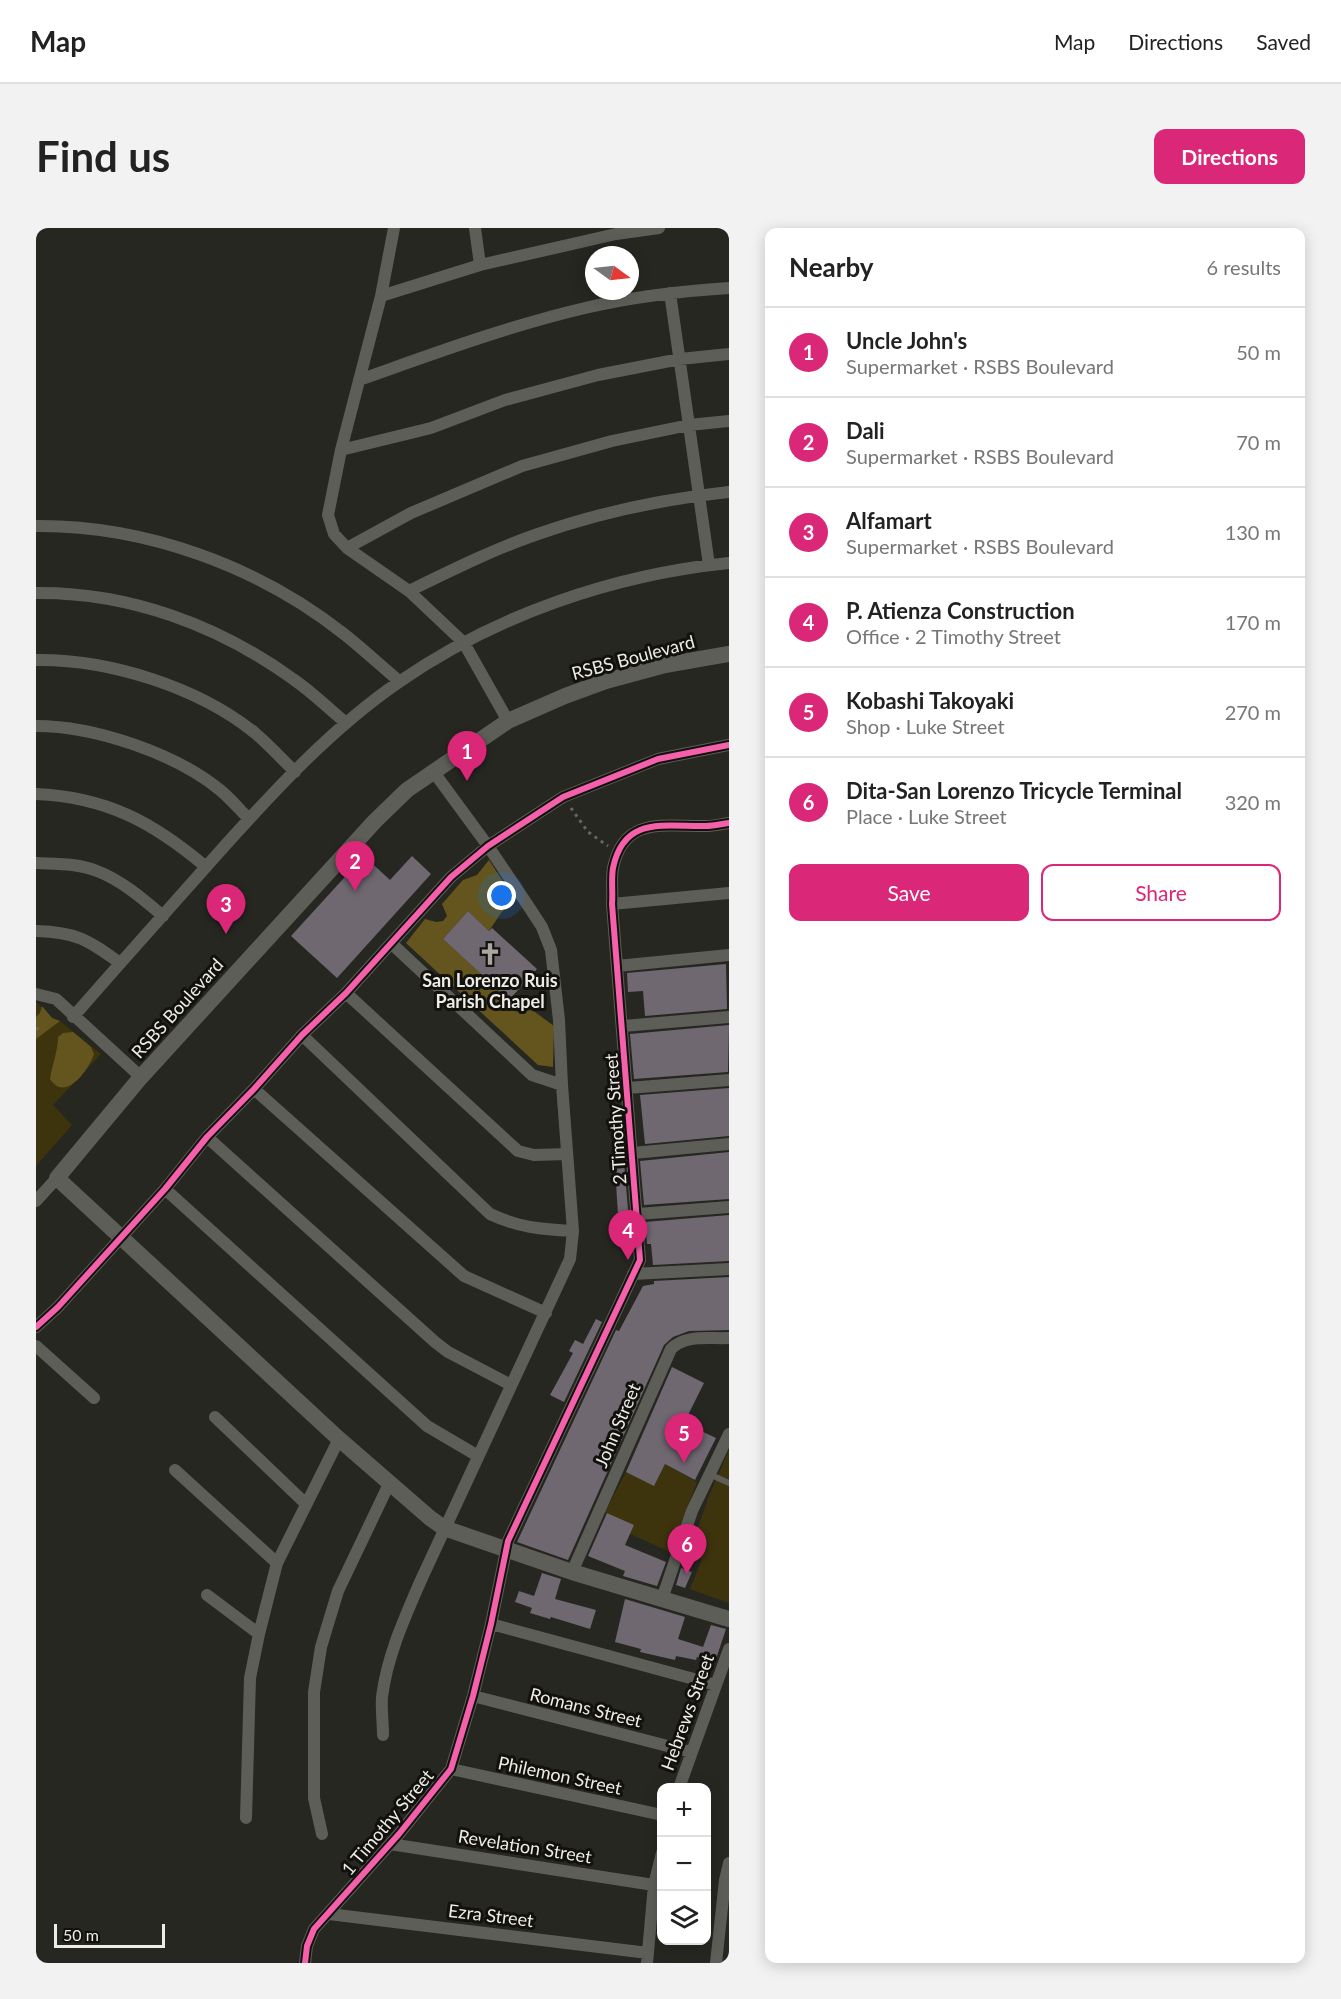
<!DOCTYPE html>
<html lang="en">
<head>
<meta charset="utf-8">
<style>
	body { margin:0; font-family:Lato,sans-serif; background:#f2f2f2; color:#222 }
	.controls { position:absolute; right:18px; bottom:18px; display:grid; overflow:hidden; border-radius:12px; box-shadow:0 3px 15px #0003 }
	.controls button { width:54px; height:54px; display:grid; place-items:center; padding:0; border:0; border-bottom:2px solid #e0e0e0; background:#fff; color:#222; font:30px sans-serif }
	.compass { position:absolute; left:549px; top:18px; width:54px; height:54px; border-radius:50%; background:#fff; box-shadow:0 3px 15px #0003; rotate:105deg }
	.scale { position:absolute; left:18px; bottom:15px; width:111px; box-sizing:border-box; padding-left:6px; border:3px solid #eeece6; border-top:0; font-size:16px; line-height:21px; white-space:nowrap; color:#eeece6; -webkit-text-stroke:4px #12110d; paint-order:stroke }
	.you { position:absolute; left:466px; top:668px; width:21px; height:21px; margin:-15px; border:4px solid #fff; border-radius:50%; background:#1a73e8; box-shadow:0 0 0 9px #1a73e833 }
	.badge { display:grid; place-items:center; width:39px; height:39px; border-radius:50%; background:#db2777; color:#fff; font-size:20px; font-weight:700 }
	.pin { position:absolute; translate:-50% -50px; filter:drop-shadow(0 2px 3px #0008) }
	.pin::after { content:''; position:absolute; top:32px; width:21px; height:18px; background:inherit; clip-path:polygon(0 0,100% 0,50% 100%) }
	.list { margin:0; padding:0; list-style:none }
	h2 { display:flex; justify-content:space-between; align-items:center; height:78px; margin:0; padding:0 24px; font-size:26px }
	h2 small { font-size:20px; font-weight:400; color:#767676 }
	.list li { display:grid; grid-template-columns:39px 1fr auto; gap:18px; align-items:center; box-sizing:border-box; height:90px; padding:0 24px; border-top:2px solid #e0e0e0 }
	.list b { display:block; font-size:22px; white-space:nowrap }
	.list p { margin:0; font-size:20px; white-space:nowrap; color:#767676 }
	.list em { font-size:20px; font-style:normal; color:#767676 }
	.actions { display:flex; gap:12px; padding:18px 24px }
	.actions a { flex:1; padding:14px 0; border:2px solid #db2777; border-radius:12px; text-align:center; font-size:21px; color:#db2777 }
	.actions .main { background:#db2777; color:#fff }
	.icon { flex:none; width:33px; height:33px; fill:none; stroke:currentColor; stroke-width:2; stroke-linecap:round; stroke-linejoin:round }
	.map { position:relative; flex:none; width:693px; height:1735px; overflow:hidden; border-radius:12px }
	header { display:flex; align-items:center; gap:36px; box-sizing:border-box; height:84px; padding:0 30px; background:#fff; border-bottom:2px solid #e0e0e0 }
	header strong { font-size:28px }
	nav { display:flex; gap:33px; margin-inline-start:auto; font-size:21px }
	.intro { display:flex; align-items:center; justify-content:space-between; box-sizing:border-box; height:144px; padding:0 36px }
	h1 { margin:0; font-size:42px }
	.button { padding:15px 27px; border-radius:12px; background:#db2777; color:#fff; font-size:21px; font-weight:700 }
	main { display:flex; gap:36px; padding:0 36px }
	aside { flex:1; background:#fff; border-radius:12px; box-shadow:0 3px 15px #0003 }
	.map>svg:first-child { display:block }
	.green { fill:#3d340e }
	.forest { fill:#63551d }
	.building { fill:#6f6871 }
	.lines { fill:none; stroke-linecap:round; stroke-linejoin:round }
	.path { stroke:#656562; stroke-width:3; stroke-dasharray:3 4.5; stroke-linecap:butt }
	.lane { stroke:#5e5e59; stroke-width:6 }
	.street { stroke:#5e5e59; stroke-width:12 }
	.secondary { stroke:#5e5e59; stroke-width:16 }
	.cycleway-casing { stroke:#12110d; stroke-width:10 }
	.cycleway { stroke:#f560ab; stroke-width:6 }
	.labels { text-anchor:middle; dominant-baseline:central; stroke-width:6; stroke-linejoin:round; paint-order:stroke }
	.street-label { font-size:18px; fill:#eeece6; stroke:#12110d }
	.poi-label { font-size:18px; font-weight:bold; fill:#eeece6; stroke:#12110d }
</style>
</head>
<body>
<header>
<strong>Map</strong>
<nav><a>Map</a><a>Directions</a><a>Saved</a></nav>
</header>
<div class="intro"><h1>Find us</h1><a class="button">Directions</a></div>
<main>
<div class="map">
<svg width="693" height="1735" viewBox="0 0 693 1735">
	<rect width="100%" height="100%" fill="#272722"/>
	<path class="green" d="M0,774L16,790L24,793L65,826L17,877L36,897L0,938Z
		M693,1222V1375L654,1361L666,1331L653,1325L673,1268Z
		M596,1233L618,1257L629,1236L661,1254L634,1324L594,1306L597,1297L569,1284Z"/>
	<path class="forest" d="M453,632L476,667L472,670L471,679L465,685L453,703L432,683L407,711L473,772L476,782L482,784L491,781L499,784L518,798L517,839L502,837L370,715L389,691L400,694L407,693L411,688L406,676L427,652L441,647Z
		M6,778L16,790L24,793L0,811V789L4,785Z
		M37,804L55,819L58,826C53,842 29,875 14,851C16,837 22,823 22,809L27,805Z"/>
	<path class="building" d="M328,628L354,652L376,628L395,646L301,750L255,708Z
		M432,683L453,703L456,700L501,741L473,772L407,711Z
		M690,736L691,781L609,788L607,763L592,764L591,745Z
		M693,797L692,844L598,851L594,806Z
		M693,860V908L609,916L604,867Z
		M578,923H587L595,1017L581,1018L580,1003H583Z
		M693,924V971L608,977L604,933Z
		M693,987V1033L617,1037L615,1016H611L609,994Z
		M693,1049V1102L653,1103L637,1109L628,1117L532,1332L481,1314L580,1102L583,1103L607,1058L618,1056V1053Z
		M560,1091L566,1094L528,1174L514,1167L537,1125L533,1123L539,1112L547,1116Z
		M636,1139L668,1155L648,1195L680,1210L659,1252L629,1236L618,1258L590,1244Z
		M571,1285L598,1297L589,1317L630,1334L621,1358L587,1348L589,1343L552,1328Z
		M645,1340L656,1344L649,1360L640,1357Z
		M506,1345L525,1351L519,1371L560,1382L554,1401L515,1389L514,1391L494,1385L496,1380L479,1374L483,1363L498,1368Z
		M589,1371L649,1389L642,1411L667,1419L675,1397L690,1401L679,1434L661,1429L660,1432L640,1428L639,1432L604,1424L605,1421L579,1414Z"/>
	<g class="lines">
		<path class="path" d="M535,580L552,604L572,618
			M0,801L3,800"/>
		<path class="lane" d="M673,1246L693,1255"/>
		<path class="street" d="M358,0L345,68L305,222L292,287L298,306L311,320L373,363L428,415L472,493
			M439,0L444,37
			M634,65L673,337
			M345,68L444,37L580,6L623,0
			M323,152C397,126 472,98 549,80C596,69 645,63 693,60
			M305,222L395,200L469,172L562,147L644,131L693,126
			M0,298C109,297 222,338 308,406C327,421 345,438 363,453
			M311,320L375,285L486,238L576,213L653,197L693,193
			M373,363C414,343 456,322 499,307C561,285 628,271 693,264
			M0,365C93,364 182,397 257,451C276,464 292,480 310,495
			M0,432C73,431 162,459 219,505C233,517 246,531 259,544
			M0,498C58,498 139,525 184,562C194,570 204,582 213,591
			M0,566C70,569 117,594 170,639
			M0,635C20,636 41,635 61,643C85,652 107,671 127,688
			M576,676L693,665
			M0,703C41,704 52,712 84,735
			M355,715L496,847L526,857
			M581,738L693,727
			M310,765L482,923L498,927L531,926
			M0,766L20,771L105,849
			M37,789C86,733 136,677 185,622C239,562 296,500 363,454C460,387 576,347 693,335
			M587,798L693,789
			M266,807L454,986C484,1000 505,1001 537,1003
			M592,860L693,852
			M218,861L428,1048L510,1085
			M171,909L399,1114L412,1124L475,1157
			M597,925L693,916
			M129,961L391,1198L442,1228
			M0,973L21,950
			M602,986L693,979
			M597,1046L693,1041
			M0,1099L22,1079L129,961L171,909L218,861L266,807L310,765L415,649L452,618L527,569L622,531L693,517
			M0,1118L58,1170
			M179,1189L270,1276
			M139,1242L241,1335
			M536,1344L635,1121C649,1106 674,1111 693,1110
			M171,1367L223,1406
			M626,1371L656,1283L693,1206
			M455,1396L680,1457
			M437,1468L655,1524
			M347,1507C347,1494 345,1481 346,1469C351,1428 369,1389 385,1352L534,1031L537,1003L526,857L523,792L515,722L506,699L489,673L452,618L397,543
			M415,1541L626,1587
			M643,1560L693,1421
			M210,1590L214,1450L223,1406L241,1335L303,1211
			M286,1606L278,1570V1464L285,1419L302,1363L353,1256
			M354,1616L618,1657
			M293,1686L612,1725
			M269,1735L271,1718L278,1701L363,1606L415,1541L437,1468L455,1396L472,1313L604,1032L576,676C577,665 575,651 577,640C588,587 629,599 670,598C678,598 685,596 693,595
			M611,1735L618,1657L626,1625
			M680,1735L689,1652L693,1635"/>
		<path class="secondary" d="M693,426L629,437L570,453L529,468L472,493L371,562L339,593L105,849L21,950L303,1211L394,1290L408,1300L536,1344L693,1391"/>
		<g class="cycleway-casing">
			<path id="cycleway" d="M0,1099L22,1079L129,961L171,909L218,861L266,807L310,765L415,649L452,618L527,569L622,531L693,517
				M269,1735L271,1718L278,1701L363,1606L415,1541L437,1468L455,1396L472,1313L604,1032L576,676C577,665 575,651 577,640C588,587 629,599 670,598C678,598 685,596 693,595"/>
		</g>
		<use href="#cycleway" class="cycleway"/>
	</g>
	<defs>
		<g id="church-bare" transform="scale(1.8)"><path d="M-1.2-6h2.4v3.5h3.3v2.4h-3.3V6h-2.4V-.1h-3.3v-2.4h3.3Z" fill="#a8a7a1" stroke="#12110d" stroke-width="2.5" paint-order="stroke"/></g>
	</defs>
	<g fill-rule="evenodd">
		<use href="#church-bare" x="454" y="726"/>
	</g>
	<g class="labels">
		<g class="street-label">
			<text transform="translate(597 429) rotate(-15)">RSBS Boulevard</text>
			<text transform="translate(141 780) rotate(-48)">RSBS Boulevard</text>
			<text transform="translate(579 891) rotate(-94)">2 Timothy Street</text>
			<text transform="translate(581 1197) rotate(-67)">John Street</text>
			<text transform="translate(550 1479) rotate(14)">Romans Street</text>
			<text transform="translate(651 1484) rotate(-70)">Hebrews Street</text>
			<text transform="translate(524 1547) rotate(12)">Philemon Street</text>
			<text transform="translate(351 1594) rotate(-50)">1 Timothy Street</text>
			<text transform="translate(489 1618) rotate(9)">Revelation Street</text>
			<text transform="translate(455 1687) rotate(7)">Ezra Street</text>
		</g>
		<g class="poi-label">
			<text x="454" y="752">San Lorenzo Ruis<tspan x="454" dy="21">Parish Chapel</tspan></text>
		</g>
	</g>
</svg>
<div class="controls">
<button>+</button>
<button>−</button>
<button><svg class="icon" aria-label="layers" viewBox="0 0 24 24"><path d="M12 4l9 5-9 5-9-5zM3 14l9 5 9-5"/></svg></button>
</div>
<svg class="compass" viewBox="-18 -18 36 36"><path d="M0-13l5 13h-10z" fill="#e53935"/><path d="M0 13l5-13h-10z" fill="#767676"/></svg>
<div class="scale">50 m</div>
<div class="you"></div>
<div class="pin badge" style="left:431px;top:553px">1</div>
<div class="pin badge" style="left:319px;top:663px">2</div>
<div class="pin badge" style="left:190px;top:706px">3</div>
<div class="pin badge" style="left:592px;top:1032px">4</div>
<div class="pin badge" style="left:648px;top:1235px">5</div>
<div class="pin badge" style="left:651px;top:1346px">6</div>
</div>
<aside>
<h2>Nearby<small>6 results</small></h2>
<ul class="list">
<li><span class="badge">1</span><div><b>Uncle John's</b><p>Supermarket · RSBS Boulevard</p></div><em>50 m</em></li>
<li><span class="badge">2</span><div><b>Dali</b><p>Supermarket · RSBS Boulevard</p></div><em>70 m</em></li>
<li><span class="badge">3</span><div><b>Alfamart</b><p>Supermarket · RSBS Boulevard</p></div><em>130 m</em></li>
<li><span class="badge">4</span><div><b>P. Atienza Construction</b><p>Office · 2 Timothy Street</p></div><em>170 m</em></li>
<li><span class="badge">5</span><div><b>Kobashi Takoyaki</b><p>Shop · Luke Street</p></div><em>270 m</em></li>
<li><span class="badge">6</span><div><b>Dita-San Lorenzo Tricycle Terminal</b><p>Place · Luke Street</p></div><em>320 m</em></li>
</ul>
<div class="actions"><a class="main">Save</a><a>Share</a></div>
</aside>
</main>
</body>
</html>
